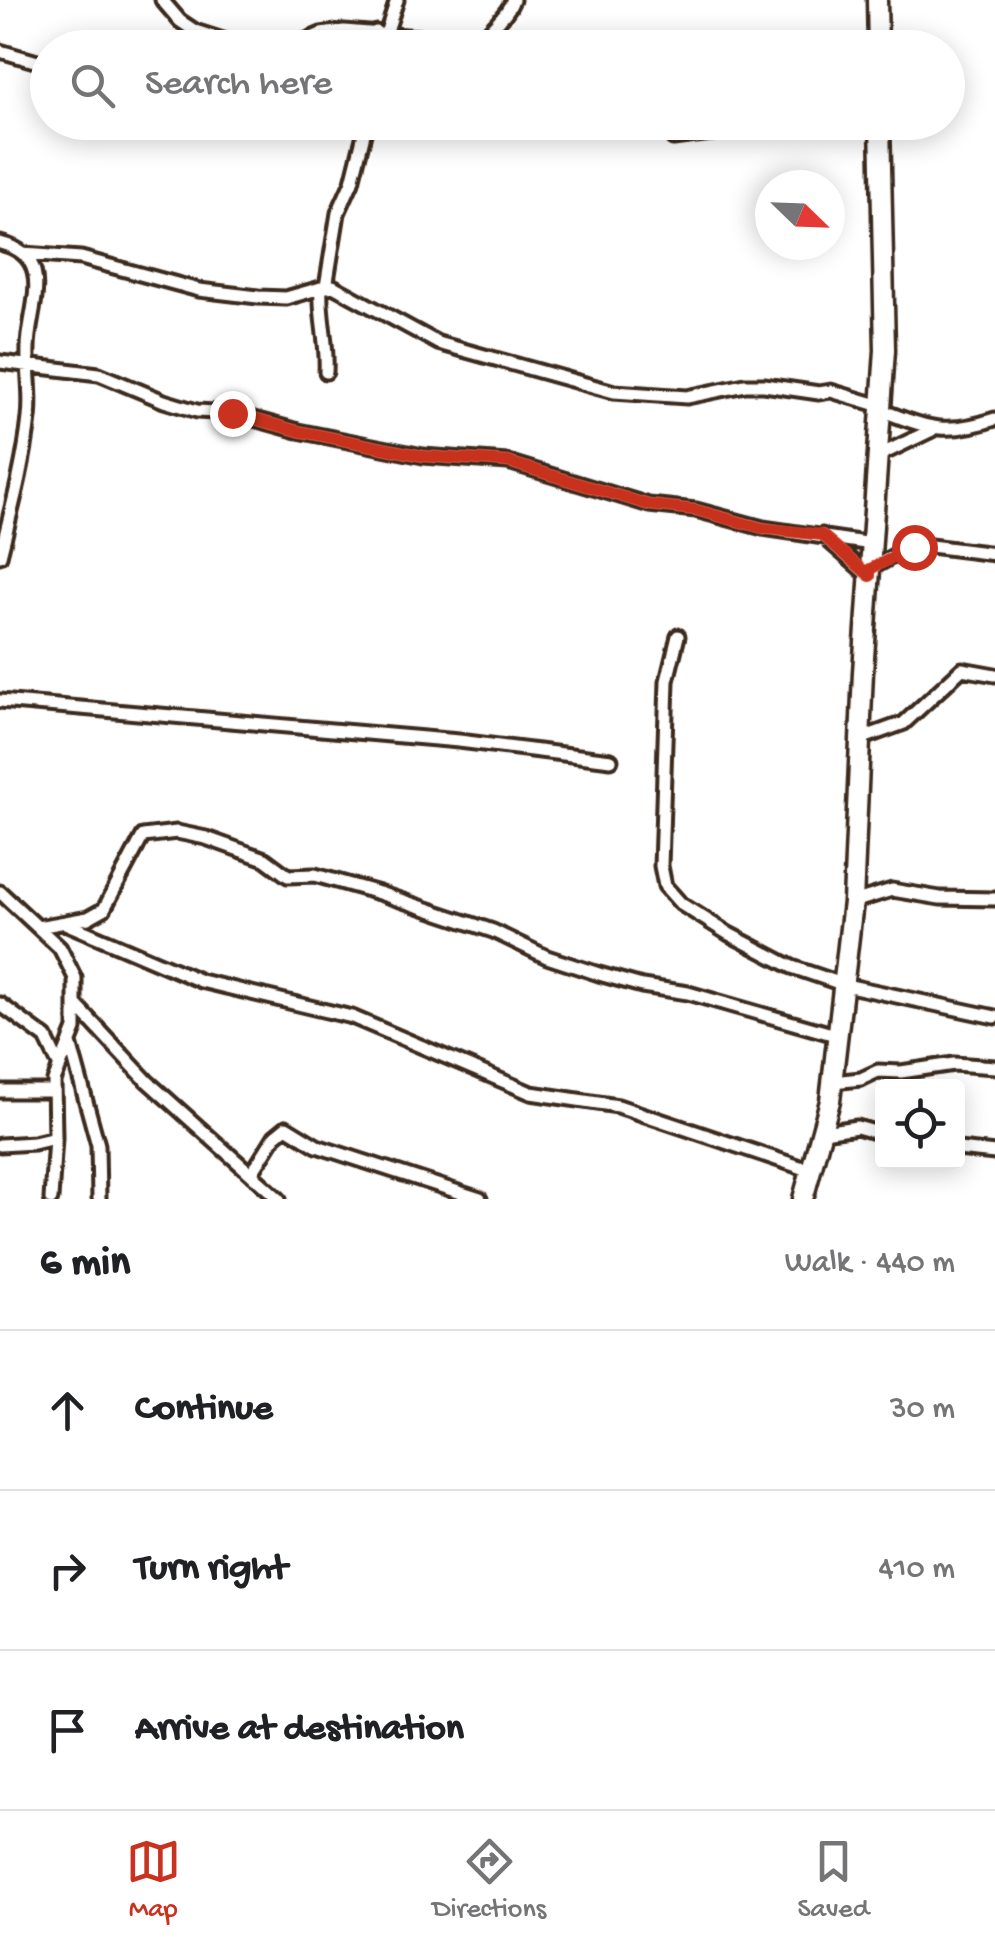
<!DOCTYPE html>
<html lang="en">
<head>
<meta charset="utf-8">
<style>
	body { margin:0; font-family:"Gochi Hand",sans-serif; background:#f2f2f2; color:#202124 }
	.controls { position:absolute; right:30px; bottom:30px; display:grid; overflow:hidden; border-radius:10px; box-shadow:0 5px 25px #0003 }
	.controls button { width:90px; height:90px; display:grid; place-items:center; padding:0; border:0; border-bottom:2px solid #e0e0e0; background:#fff; color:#202124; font:50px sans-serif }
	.compass { position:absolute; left:755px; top:170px; width:90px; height:90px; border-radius:50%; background:#fff; box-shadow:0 5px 25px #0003; rotate:113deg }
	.stop { position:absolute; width:30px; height:30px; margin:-22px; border:8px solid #c8321e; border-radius:50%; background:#fff }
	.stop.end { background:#c8321e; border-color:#fff; box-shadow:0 2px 10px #0008 }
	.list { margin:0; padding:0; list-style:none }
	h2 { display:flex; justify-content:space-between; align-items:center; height:130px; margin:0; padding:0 40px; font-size:42px }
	h2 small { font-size:32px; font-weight:400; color:#757577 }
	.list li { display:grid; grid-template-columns:65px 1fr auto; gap:30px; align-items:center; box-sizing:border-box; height:160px; padding:0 40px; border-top:2px solid #e0e0e0 }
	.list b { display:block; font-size:38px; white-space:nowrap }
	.list em { font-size:32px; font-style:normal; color:#757577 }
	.icon { flex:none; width:55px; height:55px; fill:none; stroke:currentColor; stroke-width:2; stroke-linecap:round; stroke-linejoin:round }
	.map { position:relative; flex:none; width:995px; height:1199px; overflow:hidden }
	.search { position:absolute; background:#fff; box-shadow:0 5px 25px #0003; left:30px; right:30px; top:30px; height:110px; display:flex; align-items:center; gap:25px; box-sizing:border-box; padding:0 35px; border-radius:55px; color:#757577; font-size:38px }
	.sheet { height:610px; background:#fff }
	nav { display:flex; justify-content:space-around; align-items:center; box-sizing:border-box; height:140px; border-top:2px solid #e0e0e0; background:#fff; font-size:28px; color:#757577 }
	nav a { display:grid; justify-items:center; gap:5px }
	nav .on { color:#c8321e }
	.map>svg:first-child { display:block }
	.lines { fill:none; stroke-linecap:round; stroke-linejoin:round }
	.street-casing { stroke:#3b2a1e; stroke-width:19 }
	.primary-casing { stroke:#3b2a1e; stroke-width:25 }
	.street { stroke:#fff; stroke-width:11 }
	.primary { stroke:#fff; stroke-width:18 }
	.route { stroke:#c8321e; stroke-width:12 }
</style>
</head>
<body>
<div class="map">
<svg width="995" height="1199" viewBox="0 0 995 1199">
	<rect width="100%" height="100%" fill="#fff"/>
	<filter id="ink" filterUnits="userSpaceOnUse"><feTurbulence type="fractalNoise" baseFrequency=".01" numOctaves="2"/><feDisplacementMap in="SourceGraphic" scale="20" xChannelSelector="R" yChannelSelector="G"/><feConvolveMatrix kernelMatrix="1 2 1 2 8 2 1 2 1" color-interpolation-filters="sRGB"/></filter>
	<g filter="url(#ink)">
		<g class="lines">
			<g class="street-casing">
				<path id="street" d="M162,0L180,21L195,31L248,48
					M386,34L397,0
					M481,43C489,26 504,21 513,0
					M288,48L321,34L344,31L556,48
					M373,48L376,32
					M0,51L48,65
					M673,138L797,122
					M0,243C58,257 28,310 28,348C27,372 32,395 29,418C24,465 11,511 0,556
					M23,254L81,258L199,290L258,297L286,298L321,288
					M326,287L338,213L352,182L367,122
					M0,362L99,374L164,401L197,411L232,413L298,431L423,456L508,462L649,505L696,510L763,528L872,544
					M326,372C328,343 319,316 321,288L333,286L438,343L614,392L687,397L745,385H764L819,393L831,391L881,406
					M881,410C927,428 946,436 995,419
					M878,456L932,430
					M822,535L869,576
					M870,569L904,550L922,545L995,554
					M678,636L667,681L661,866L665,886L681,904L729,934L792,967L845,985L995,1017
					M0,701L459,741L611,760
					M860,739L904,723L962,669L995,675
					M0,892L60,948L75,978V1029L54,1081L55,1138L51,1199
					M853,902L892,890L940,898L995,899
					M65,923L201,981L352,1017L531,1093L618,1106L812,1171
					M38,927L88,918L104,909L143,836L177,832L206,838L265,859L288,876L315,875L379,893L493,931L547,957L599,974L642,986L688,993L839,1036
					M0,1004L46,1038L59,1065
					M77,1006L147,1081L279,1199
					M70,1043L98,1145L99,1199
					M833,1082L861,1079L878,1071L901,1072L954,1064L995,1067
					M0,1091H54
					M823,1132L857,1127L882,1134
					M0,1145L34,1143L55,1138
					M958,1149L995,1153
					M252,1173L275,1136L286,1127L317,1146L480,1199"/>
			</g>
			<g class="primary-casing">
				<path id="primary" d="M877,0L878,48
					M803,1199L830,1101L853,902L863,672L885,350L880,122"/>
			</g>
			<use href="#street" class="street"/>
			<use href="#primary" class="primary"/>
		</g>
	</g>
	<g class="lines" filter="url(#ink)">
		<path class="route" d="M232,413L298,431L423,456L508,462L649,505L696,510L762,528L822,535L870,576V569L914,547"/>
	</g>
</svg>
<div class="controls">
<button><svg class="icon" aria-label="locate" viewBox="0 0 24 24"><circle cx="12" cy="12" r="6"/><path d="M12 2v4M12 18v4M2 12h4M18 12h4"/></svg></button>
</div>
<svg class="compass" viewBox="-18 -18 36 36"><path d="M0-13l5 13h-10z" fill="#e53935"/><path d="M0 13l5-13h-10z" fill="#757577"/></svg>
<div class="stop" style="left:914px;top:547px"></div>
<div class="stop end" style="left:232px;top:413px"></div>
<div class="search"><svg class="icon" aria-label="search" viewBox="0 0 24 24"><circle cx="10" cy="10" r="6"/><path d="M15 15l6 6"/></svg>Search here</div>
</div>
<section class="sheet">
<h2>6 min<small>Walk · 440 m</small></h2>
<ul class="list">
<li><svg class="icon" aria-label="ahead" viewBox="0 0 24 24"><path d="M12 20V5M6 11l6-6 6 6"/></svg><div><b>Continue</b></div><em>30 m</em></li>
<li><svg class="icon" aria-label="right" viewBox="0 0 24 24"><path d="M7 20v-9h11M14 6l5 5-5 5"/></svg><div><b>Turn right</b></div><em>410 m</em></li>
<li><svg class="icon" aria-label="arrive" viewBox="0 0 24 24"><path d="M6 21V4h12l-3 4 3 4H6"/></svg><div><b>Arrive at destination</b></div></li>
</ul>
</section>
<nav>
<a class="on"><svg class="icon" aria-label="map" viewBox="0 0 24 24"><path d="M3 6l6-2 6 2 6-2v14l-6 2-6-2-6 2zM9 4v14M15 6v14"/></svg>Map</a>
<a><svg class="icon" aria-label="directions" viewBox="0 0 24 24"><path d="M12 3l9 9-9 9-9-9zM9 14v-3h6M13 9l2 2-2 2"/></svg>Directions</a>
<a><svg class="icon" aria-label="saved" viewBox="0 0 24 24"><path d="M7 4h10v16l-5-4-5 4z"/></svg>Saved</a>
</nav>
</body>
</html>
